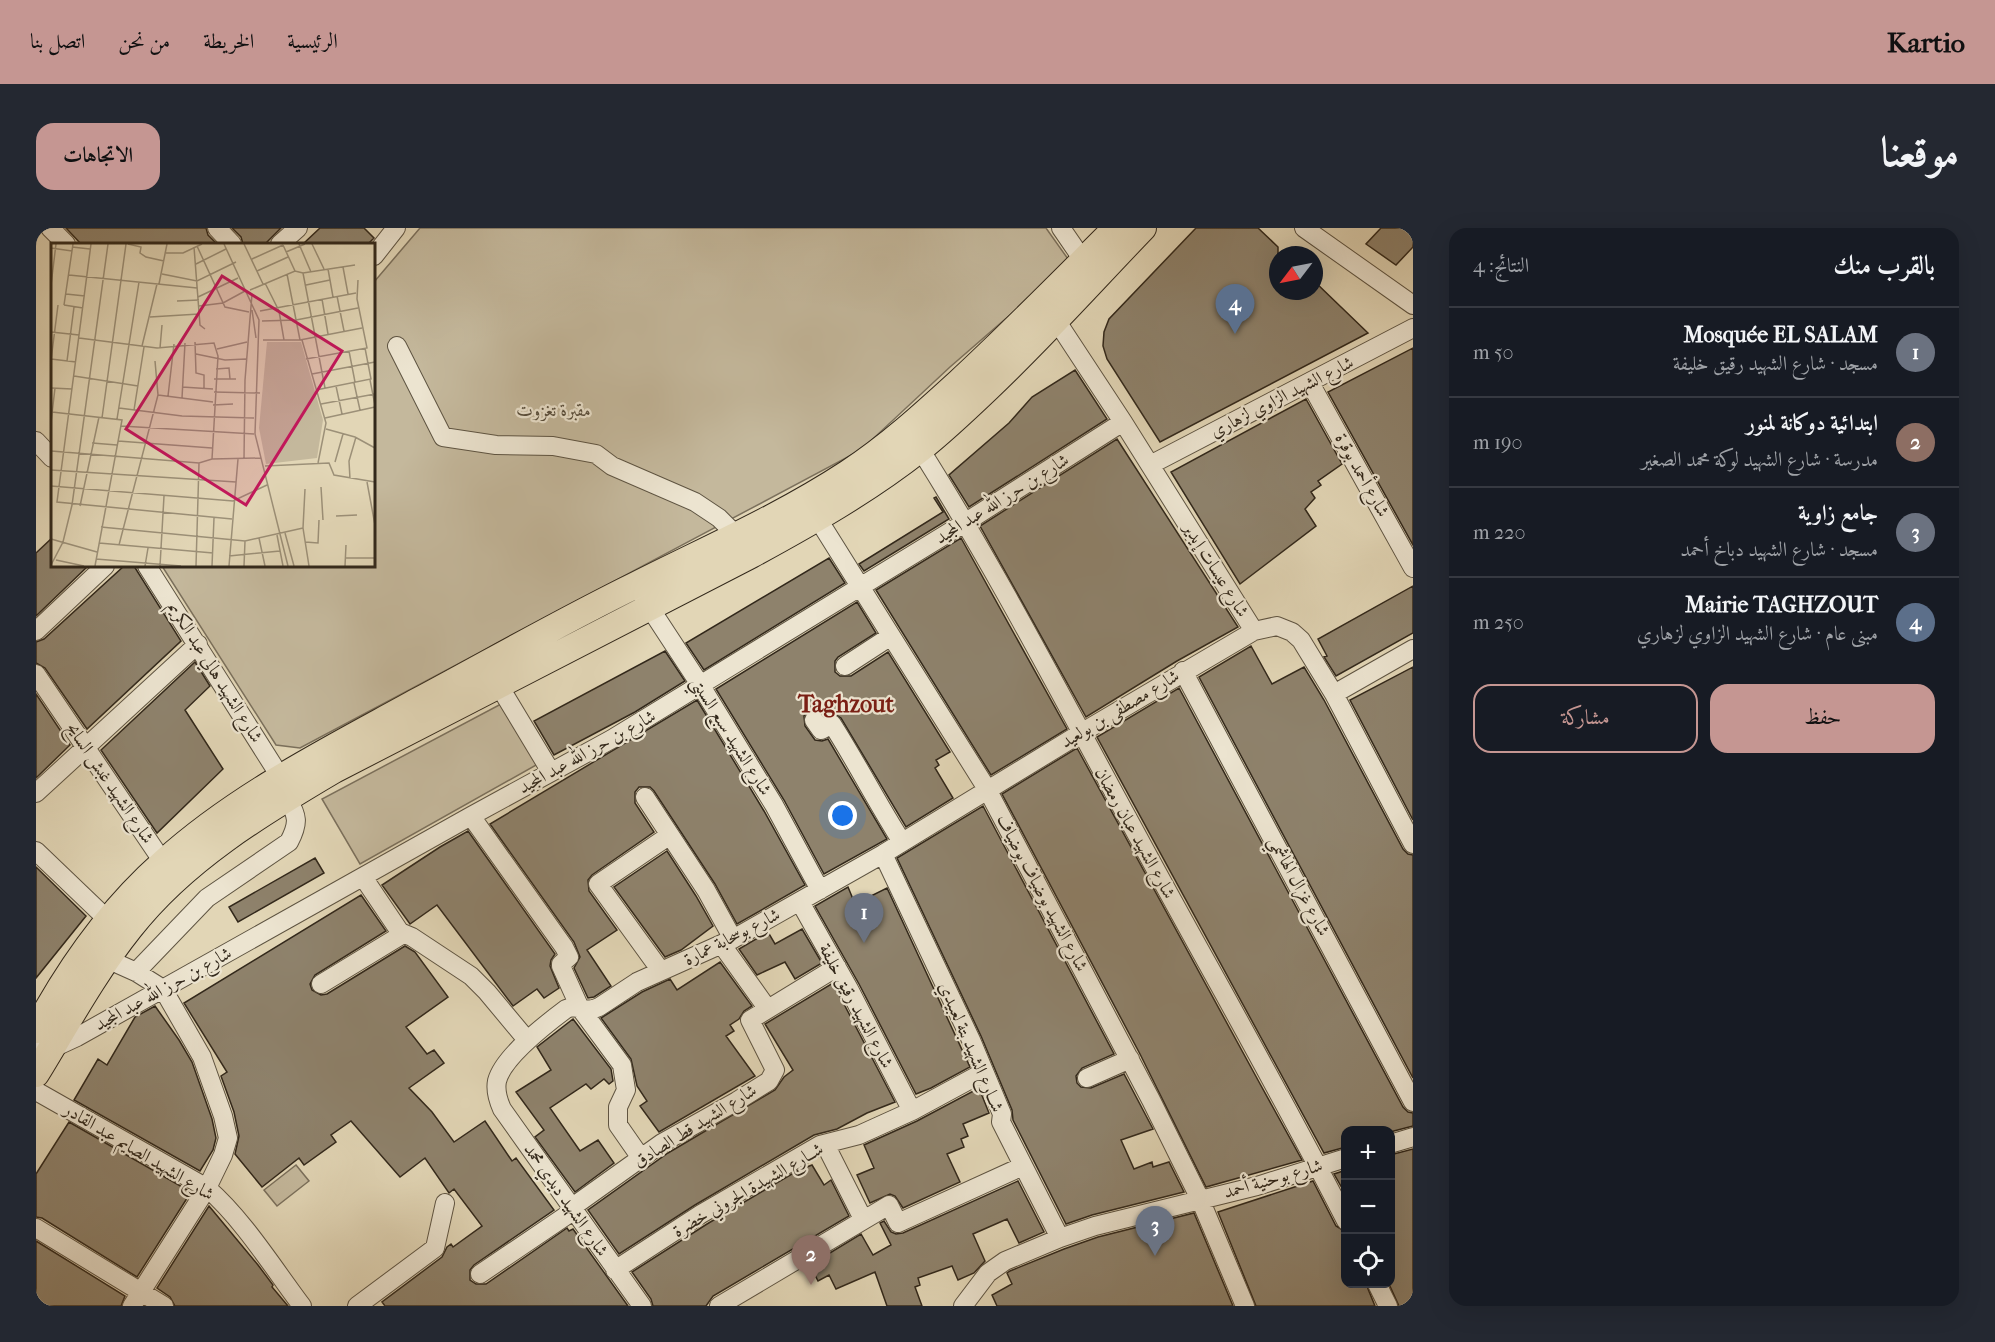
<!DOCTYPE html>
<html lang="ar">
<head>
<meta charset="utf-8">
<style>
	body { margin:0; font-family:"IM FELL French Canon",Amiri,serif; background:#242831; color:#f1f3f6; direction:rtl }
	.controls { position:absolute; right:18px; bottom:18px; display:grid; overflow:hidden; border-radius:12px; box-shadow:0 6px 24px #0002 }
	.controls button { width:54px; height:54px; display:grid; place-items:center; padding:0; border:0; border-bottom:2px solid #363941; background:#171b24; color:#f1f3f6; font:30px sans-serif }
	.compass { position:absolute; left:1233px; top:18px; width:54px; height:54px; border-radius:50%; background:#171b24; box-shadow:0 6px 24px #0002; rotate:238deg }
	.you { position:absolute; left:807px; top:588px; width:21px; height:21px; margin:-15px; border:4px solid #fff; border-radius:50%; background:#1a73e8; box-shadow:0 0 0 9px #1a73e833 }
	.badge { display:grid; place-items:center; width:39px; height:39px; border-radius:50%; background:#c59692; color:#fff; font-size:20px; font-weight:700 }
	.pin { position:absolute; translate:-50% -50px; filter:drop-shadow(0 2px 3px #0008) }
	.pin::after { content:''; position:absolute; top:32px; width:21px; height:18px; background:inherit; clip-path:polygon(0 0,100% 0,50% 100%) }
	.list { margin:0; padding:0; list-style:none }
	h2 { display:flex; justify-content:space-between; align-items:center; height:78px; margin:0; padding:0 24px; font-size:26px }
	h2 small { font-size:20px; font-weight:400; color:#9ea1a6 }
	.list li { display:grid; grid-template-columns:39px 1fr auto; gap:18px; align-items:center; box-sizing:border-box; height:90px; padding:0 24px; border-top:2px solid #363941 }
	.list b { display:block; font-size:22px; white-space:nowrap }
	.list p { margin:0; font-size:20px; white-space:nowrap; color:#9ea1a6 }
	.list em { font-size:20px; font-style:normal; color:#9ea1a6 }
	.actions { display:flex; gap:12px; padding:18px 24px }
	.actions a { flex:1; padding:14px 0; border:2px solid #c59692; border-radius:18px; text-align:center; font-size:21px; color:#c59692 }
	.actions .main { background:#c59692; color:#111 }
	.icon { flex:none; width:33px; height:33px; fill:none; stroke:currentColor; stroke-width:2; stroke-linecap:round; stroke-linejoin:round }
	.map { position:relative; flex:none; width:1377px; height:1078px; overflow:hidden; direction:ltr; border-radius:18px }
	header { display:flex; align-items:center; gap:36px; box-sizing:border-box; height:84px; padding:0 30px; background:#c59692; color:#111 }
	header strong { font-size:28px }
	nav { display:flex; gap:33px; margin-inline-start:auto; font-size:21px }
	.intro { display:flex; align-items:center; justify-content:space-between; box-sizing:border-box; height:144px; padding:0 36px }
	h1 { margin:0; font-size:42px }
	.button { padding:15px 27px; border-radius:18px; background:#c59692; color:#111; font-size:21px; font-weight:700 }
	main { display:flex; gap:36px; padding:0 36px }
	aside { flex:1; background:#171b24; border-radius:18px; box-shadow:0 6px 24px #0002 }
	.map>svg:first-child { display:block }
	.green { fill:#c4b89c; stroke:#7b705c; stroke-width:1.5 }
	.building { fill:#8e826c; stroke:#32281b; stroke-width:1.5 }
	.lines { fill:none; stroke-linecap:round; stroke-linejoin:round }
	.minor-casing { stroke:#5e5442; stroke-width:20 }
	.highway-casing { stroke:#32281b; stroke-width:28 }
	.minor { stroke:#ece4d0; stroke-width:18 }
	.highway { stroke:#e2d6b6; stroke-width:26 }
	.labels { text-anchor:middle; dominant-baseline:central; stroke-width:4.5; stroke-linejoin:round; paint-order:stroke }
	.street-label { font-size:18px; fill:#32281b; stroke:#ece4d0 }
	.park-label { font-size:18px; font-style:italic; fill:#564c3b; stroke:#ece4d0 }
	.district-label { font-size:24px; font-weight:bold; fill:#7a1f14; stroke:#ece4d0 }
	.inset-road { fill:none; stroke:#9c9078; stroke-width:1.5 }
	.view { fill:#c2185b; fill-opacity:0.15; stroke:#c2185b; stroke-width:3 }
	.inset-edge { fill:none; stroke:#32281b; stroke-width:3 }
</style>
</head>
<body>
<header>
<strong>Kartio</strong>
<nav><a>الرئيسية</a><a>الخريطة</a><a>من نحن</a><a>اتصل بنا</a></nav>
</header>
<div class="intro"><h1>موقعنا</h1><a class="button">الاتجاهات</a></div>
<main>
<aside>
<h2>بالقرب منك<small>النتائج: 4</small></h2>
<ul class="list">
<li><span class="badge" style="background:#6b7280">1</span><div><b>Mosquée EL SALAM</b><p>مسجد · شارع الشهيد رقيق خليفة</p></div><em>50 m</em></li>
<li><span class="badge" style="background:#8d6e63">2</span><div><b>ابتدائية دوكانة لمنور</b><p>مدرسة · شارع الشهيد لوكة محمد الصغير</p></div><em>190 m</em></li>
<li><span class="badge" style="background:#6b7280">3</span><div><b>جامع زاوية</b><p>مسجد · شارع الشهيد دباخ أحمد</p></div><em>220 m</em></li>
<li><span class="badge" style="background:#5c6f8a">4</span><div><b>Mairie TAGHZOUT</b><p>مبنى عام · شارع الشهيد الزاوي لزهاري</p></div><em>250 m</em></li>
</ul>
<div class="actions"><a class="main">حفظ</a><a>مشاركة</a></div>
</aside>
<div class="map">
<svg width="1377" height="1078" viewBox="0 0 1377 1078">
	<rect width="100%" height="100%" fill="#e2d6b6"/>
	<filter id="stains"><feTurbulence type="fractalNoise" baseFrequency=".00333" numOctaves="4"/><feColorMatrix values="0 0 0 0 .2 0 0 0 0 .09 0 0 0 0 .02 0 0 0 .5 -.17"/></filter>
	<radialGradient id="worn" r=".72"><stop offset=".6" stop-color="#630" stop-opacity="0"/><stop offset="1" stop-color="#630" stop-opacity=".3"/></radialGradient>
	<path class="green" d="M384,0H1010L1032,31L1004,61L914,139L825,222L264,520L240,517L126,338H338V54Z
		M465,476L502,536L324,636L286,571Z
		M260,937L273,953L241,978L228,962Z"/>
	<path class="building" d="M30,0H170L172,7L181,16H45Z
		M196,0H245L229,16H207L205,9Z
		M284,0H328L338,10L332,16H267Z
		M1160,0H1222L1242,19V63H1278V53L1332,105L1124,214L1071,131L1067,118L1068,104L1073,91Z
		M1345,0H1370L1377,6V19L1360,37L1330,16Z
		M1377,120V317L1292,164Z
		M1039,142L1071,191L933,279L913,247L973,195L996,169Z
		M1270,171L1306,236L1282,253L1285,257L1275,264L1279,270L1269,281L1280,298L1204,356L1135,244Z
		M1081,211L1202,399L1141,433L1050,489L944,298Z
		M900,269L913,291L828,343L823,336L907,284L898,270Z
		M16,310V338H49L51,339L0,388V325Z
		M925,310L1031,501L955,547L840,362Z
		M793,330L809,355L668,442L650,415Z
		M88,338H98L145,413L51,501L9,440L0,435V414L8,411Z
		M1377,358V405L1300,448L1288,429L1291,428L1282,411Z
		M821,374L840,405L802,429L799,433V444L804,448H815L852,424L914,524L900,532L903,537L899,540L917,570L870,599L805,490L797,485L788,487L782,482L772,483L768,488L769,498L779,512L786,513L792,511L851,611L788,646L748,572L680,461Z
		M1215,418L1236,456L1268,439L1288,472L1367,621L1372,626L1377,627V850L1163,449Z
		M629,423L649,453L599,484L518,527L498,493Z
		M159,434L174,458L149,482L187,541L121,605L65,522Z
		M1377,439V592L1314,472Z
		M1143,460L1367,879L1372,884L1377,885V898L1354,904V903H1310V919L1288,925L1061,509Z
		M0,466L34,517L0,550Z
		M661,472L728,583L769,657L701,696L679,656L618,563L614,559H603L599,564V575L618,604L556,647L552,652L553,663L581,702L551,722L575,758L558,769L552,770L538,740L544,729L538,714L454,596Z
		M1041,520L1223,854L1266,932L1170,959L1104,826L966,566Z
		M947,578L1078,826L1046,840L1040,848L1041,855L1045,859L1055,860L1088,846L1117,901L1085,912L1098,941L1116,934L1117,939L1133,934L1148,964L1056,987L1030,996L977,892L976,882L945,808L861,630Z
		M432,603L519,726L515,732L514,738L523,760L508,770L501,761L477,778L401,677L374,696L346,657L404,619Z
		M631,623L660,668L677,698L645,722L629,729L578,659Z
		M279,630L288,645L202,694L193,679Z
		M0,639L50,688L0,750Z
		M812,659L819,676L851,660L934,839L895,860L880,866L823,756L779,678Z
		M325,667L350,703L279,747L274,756L276,762L285,767L291,766L369,718L379,724L412,769L370,799L391,826L398,822L408,835L373,860L396,884L418,914L449,893L476,933L480,930L518,982L438,1037L434,1042V1052L440,1056H450L531,1000L533,1003L537,1001L592,1078H349L346,1074L406,1029L411,1019L415,1016L417,1019L446,998L418,961L413,965L389,930L364,949L315,893L295,907L300,914L268,937L263,930L226,959L199,926L203,908L198,884L185,848L191,844L148,775Z
		M766,701L786,735L759,751L749,734L721,747L703,721L732,704L739,716Z
		M684,734L716,778L708,783L703,791L694,797L698,803L690,808L719,848L623,904L604,878L611,873L601,858L595,831L565,790L606,764L634,751L641,762Z
		M797,755L859,874L831,885L801,901L778,907L659,977L583,1026L552,982L632,925L739,862L748,849L757,842L729,796Z
		M119,778L143,812L156,834L176,891L180,910L177,922L164,943L38,872L62,831L71,837L99,789Z
		M537,791L575,841L577,853L573,856L568,851L555,861L550,856L514,880L544,923L562,912L578,935L539,964L499,909L508,902L480,864L515,842L501,819Z
		M943,860L953,885L927,896L932,908L925,911L928,919L911,926L924,954L867,980L859,968L854,966L834,975L821,947L838,940L828,917L881,893Z
		M33,894L155,964L101,1049L6,990L0,989V946Z
		M1377,921V1078H1363L1353,1056L1354,927Z
		M776,937L788,957L795,952L813,988L677,1068L670,1078H617L615,1071L596,1044L671,996L761,943Z
		M1310,942V967L1298,946Z
		M982,953L1008,1004L983,1015L971,991L937,1006L949,1033L938,1045L922,1052L916,1038L882,1050L884,1057L879,1059L886,1078H851L839,1044L800,1061L793,1047L782,1053L774,1037L825,1006L837,1027L855,1017L844,995L848,993L855,1004L860,1006L867,1005Z
		M1277,953L1300,998L1310,1004V1056H1330L1339,1078H1220L1182,984Z
		M173,978L222,1037L237,1057L236,1059L252,1078H139L134,1069L121,1060Z
		M1158,985L1197,1078H961L956,1067L976,1056L971,1045L974,1043L1028,1021L1062,1009Z
		M0,1013L89,1068L85,1078H0Z"/>
	<g class="lines">
		<g class="minor-casing">
			<path id="minor" d="M14,0L30,16
				M181,0L196,16
				M1025,0L1047,32
				M1268,0L1377,77
				M244,16L262,0
				M338,28L360,0
				M1014,83L1087,194L1218,403L1241,398L1256,404L1265,412L1298,466L1377,616
				M361,118L407,209L460,217L517,218L560,226L576,238L659,274L683,290L701,308
				M1274,155L1377,340
				M0,213L16,230
				M884,221C963,346 1031,479 1102,609C1171,737 1244,863 1310,993
				M1114,237L1377,100
				M775,280L951,561L1115,872L1164,971L1209,1078
				M111,338L245,550
				M608,371L665,458L738,577L784,662
				M0,403L69,338
				M809,438L855,408
				M1147,443L1377,874
				M0,446L127,634
				M462,456L515,544
				M1298,466L1377,421
				M778,492L785,502L796,496C821,535 841,575 866,614
				M0,565L162,416
				M609,569L670,662L697,711
				M435,588L528,719L533,729L525,736V738L544,780L586,837L590,862L582,879V897L605,930
				M0,623L72,692
				M847,626L935,812L966,886L965,894L1024,1010
				M327,649L364,704L376,709L435,748L451,764L491,812
				M764,674L813,761L876,883
				M686,717L731,780
				M71,731L100,744L127,761L166,829L187,888L192,910L187,927L171,960L96,1078
				M625,743L562,656L634,607
				M100,744L171,670L253,614C263,595 262,588 251,570
				M285,756L367,706
				M0,814L15,821L41,809L435,588L576,511L930,294L1087,194
				M1051,850L1094,831
				M0,863L171,960C207,991 238,1041 266,1078
				M789,916L827,991
				M1354,916L1377,909
				M535,980L626,915L701,873L733,853L739,842L714,792L801,739
				M0,1000L128,1078
				M579,1042L665,986L784,917L823,907L876,883L948,844
				M444,1046L537,983
				M1341,1056L1352,1078
				M321,1078L399,1020L409,975
				M606,1078L466,881C462,872 459,863 461,853C467,829 510,796 530,781L536,779L555,782L563,779L601,754L697,711L847,626L1045,505L1218,403
				M683,1078L853,977L862,995L987,938
				M927,1078L952,1045L969,1033L1024,1010L1059,998L1221,958L1310,930"/>
		</g>
		<g class="highway-casing">
			<path id="highway" d="M0,802C33,740 75,681 128,634C202,567 295,521 382,473C455,434 526,393 600,357C671,321 745,289 812,245C853,218 888,186 923,154C977,104 1028,52 1080,0
				M0,846C30,797 58,745 94,700C147,632 225,585 298,542L715,327C774,295 832,262 884,221C908,202 930,181 952,160C1006,109 1055,54 1107,0"/>
		</g>
		<use href="#minor" class="minor"/>
		<use href="#highway" class="highway"/>
	</g>
	<g class="labels">
		<g class="street-label">
			<text transform="translate(1246 169) rotate(-27)">شارع الشهيد الزاوي لزهاري</text>
			<text transform="translate(1326 247) rotate(61)">شارع أحمد بوقرة</text>
			<text transform="translate(966 271) rotate(-32)">شارع بن حرز الله عبد المجيد</text>
			<text transform="translate(1180 342) rotate(58)">شارع عيسات إيدير</text>
			<text transform="translate(179 444) rotate(58)">شارع الشهيد هالي عبد الكريم</text>
			<text transform="translate(1084 481) rotate(-31)">شارع مصطفى بن بولعيد</text>
			<text transform="translate(695 508) rotate(58)">شارع الشهيد سبع السبتي</text>
			<text transform="translate(551 524) rotate(-29)">شارع بن حرز الله عبد المجيد</text>
			<text transform="translate(74 555) rotate(56)">شارع الشهيد غبش السايح</text>
			<text transform="translate(1099 605) rotate(61)">شارع الشهيد عبان رمضان</text>
			<text transform="translate(1263 658) rotate(62)">شارع غزال الهاشمي</text>
			<text transform="translate(1006 665) rotate(62)">شارع الشهيد بوضياف بوضياف</text>
			<text transform="translate(696 709) rotate(-27)">شارع بوسحابة عمارة</text>
			<text transform="translate(127 761) rotate(-29)">شارع بن حرز الله عبد المجيد</text>
			<text transform="translate(820 778) rotate(62)">شارع الشهيد رقيق خليفة</text>
			<text transform="translate(935 819) rotate(67)">شــارع الشهيد بتة لعبيدي</text>
			<text transform="translate(659 898) rotate(-32)">شارع الشهيد قط الصادق</text>
			<text transform="translate(103 924) rotate(31)">شارع الشهيد الصايم عبد القادر</text>
			<text transform="translate(1237 951) rotate(-16)">شارع بوحنية أحمد</text>
			<text transform="translate(712 962) rotate(-30)">شــارع الشهيدة الجروني خضرة</text>
			<text transform="translate(530 972) rotate(55)">شارع الشهيد ديدي محمد</text>
		</g>
		<g class="park-label">
			<text x="518" y="182">مقبرة تغزوت</text>
		</g>
		<g class="district-label">
			<text x="810" y="476">Taghzout</text>
		</g>
	</g>
	<g transform="translate(15 15)">
		<rect width="324" height="324" fill="#e2d6b6"/>
		<path d="M216,99H250L272,177L266,215L215,221L208,185Z" fill="#c4b89c"/>
		<path class="inset-road" d="M40,1L6,259L181,276M77,1L90,4L89,10L95,14L113,18M173,1L208,77L204,191L237,323M193,1L212,41M248,1L260,29M261,1L273,26M232,2L244,28M146,3L174,64L198,69M21,4L39,6M143,4L149,82L154,86M0,5L21,8M235,9L254,1M115,10H132L151,1M201,16L232,2M145,21L175,6M292,24L297,51M277,26L282,54M206,28L237,14M252,30L274,145M111,31L146,38L185,19M236,31L249,97M18,32L146,45M214,40L228,68L233,97M108,41L116,1M0,42L5,1M255,42L279,37M199,47L244,28L252,30L304,22M15,51L34,53M286,53L293,88M147,54L187,35M271,56L277,91M126,58L148,57M13,62L22,1M13,62L32,65M148,63L172,60L194,48M201,67L205,95M209,68L305,50M99,74L148,71M211,78L245,77L307,65M0,89L28,92M28,95L106,105L163,100L167,113L161,216M212,97H249L311,85M251,97L275,180L267,220M144,99L145,130L153,132V146M91,103L106,41M109,105L111,82M166,106L196,99M298,108L304,139M145,111L174,117L195,116M0,116L25,119M255,116L316,105L306,56L307,37M0,117L7,62M16,118L23,64M165,126L178,125L179,136M261,131L324,119M23,133L87,143M163,136H185M319,137L324,162M303,140L309,167M285,143L291,171M131,144L162,146M0,145L21,146M265,147L320,136L314,105M163,149L209,150M107,152L162,159M117,153L123,101M131,155L134,100M270,161L324,151M162,162L182,161M68,165L131,173L203,175M83,167L93,104M1,169L71,177L44,323M51,175L75,1M274,175L324,164M66,176L88,39M0,179L4,145M70,183L203,191M275,186L304,194L324,205M67,198L161,205M41,200L66,202M0,208L148,220L161,216L210,215M193,216L194,137L201,51M284,219L292,191M214,223L278,220L283,232L324,239M0,227L185,239M299,236L298,218L305,194M316,239L324,282M0,243L182,258L216,242M270,244L272,277M254,246L252,285L258,323M29,263L48,174M285,273L306,272M50,284L194,298L252,285M234,290L243,323M226,292L232,323M208,295L214,323M0,296L46,309M254,299L267,300L268,277M48,300L162,310M68,302L107,152L104,118M178,313L229,308M294,315H324M45,316L130,323M5,317L33,323M0,322L12,299L21,262L57,1M94,323L97,305M109,323L113,253M145,323L148,220M161,323L163,275M178,323L187,216M193,323L194,298M294,323L295,302"/>
		<path class="view" d="M171,33L291,108L195,262L75,186Z"/>
		<rect width="324" height="324" class="inset-edge"/>
	</g>
	<rect width="100%" height="100%" filter="url(#stains)"/>
	<rect width="100%" height="100%" fill="url(#worn)"/>
</svg>
<div class="controls">
<button>+</button>
<button>−</button>
<button><svg class="icon" aria-label="locate" viewBox="0 0 24 24"><circle cx="12" cy="12" r="6"/><path d="M12 2v4M12 18v4M2 12h4M18 12h4"/></svg></button>
</div>
<svg class="compass" viewBox="-18 -18 36 36"><path d="M0-13l5 13h-10z" fill="#e53935"/><path d="M0 13l5-13h-10z" fill="#9ea1a6"/></svg>
<div class="you"></div>
<div class="pin badge" style="left:828px;top:715px;background:#6b7280">1</div>
<div class="pin badge" style="left:775px;top:1057px;background:#8d6e63">2</div>
<div class="pin badge" style="left:1119px;top:1028px;background:#6b7280">3</div>
<div class="pin badge" style="left:1199px;top:106px;background:#5c6f8a">4</div>
</div>
</main>
</body>
</html>
